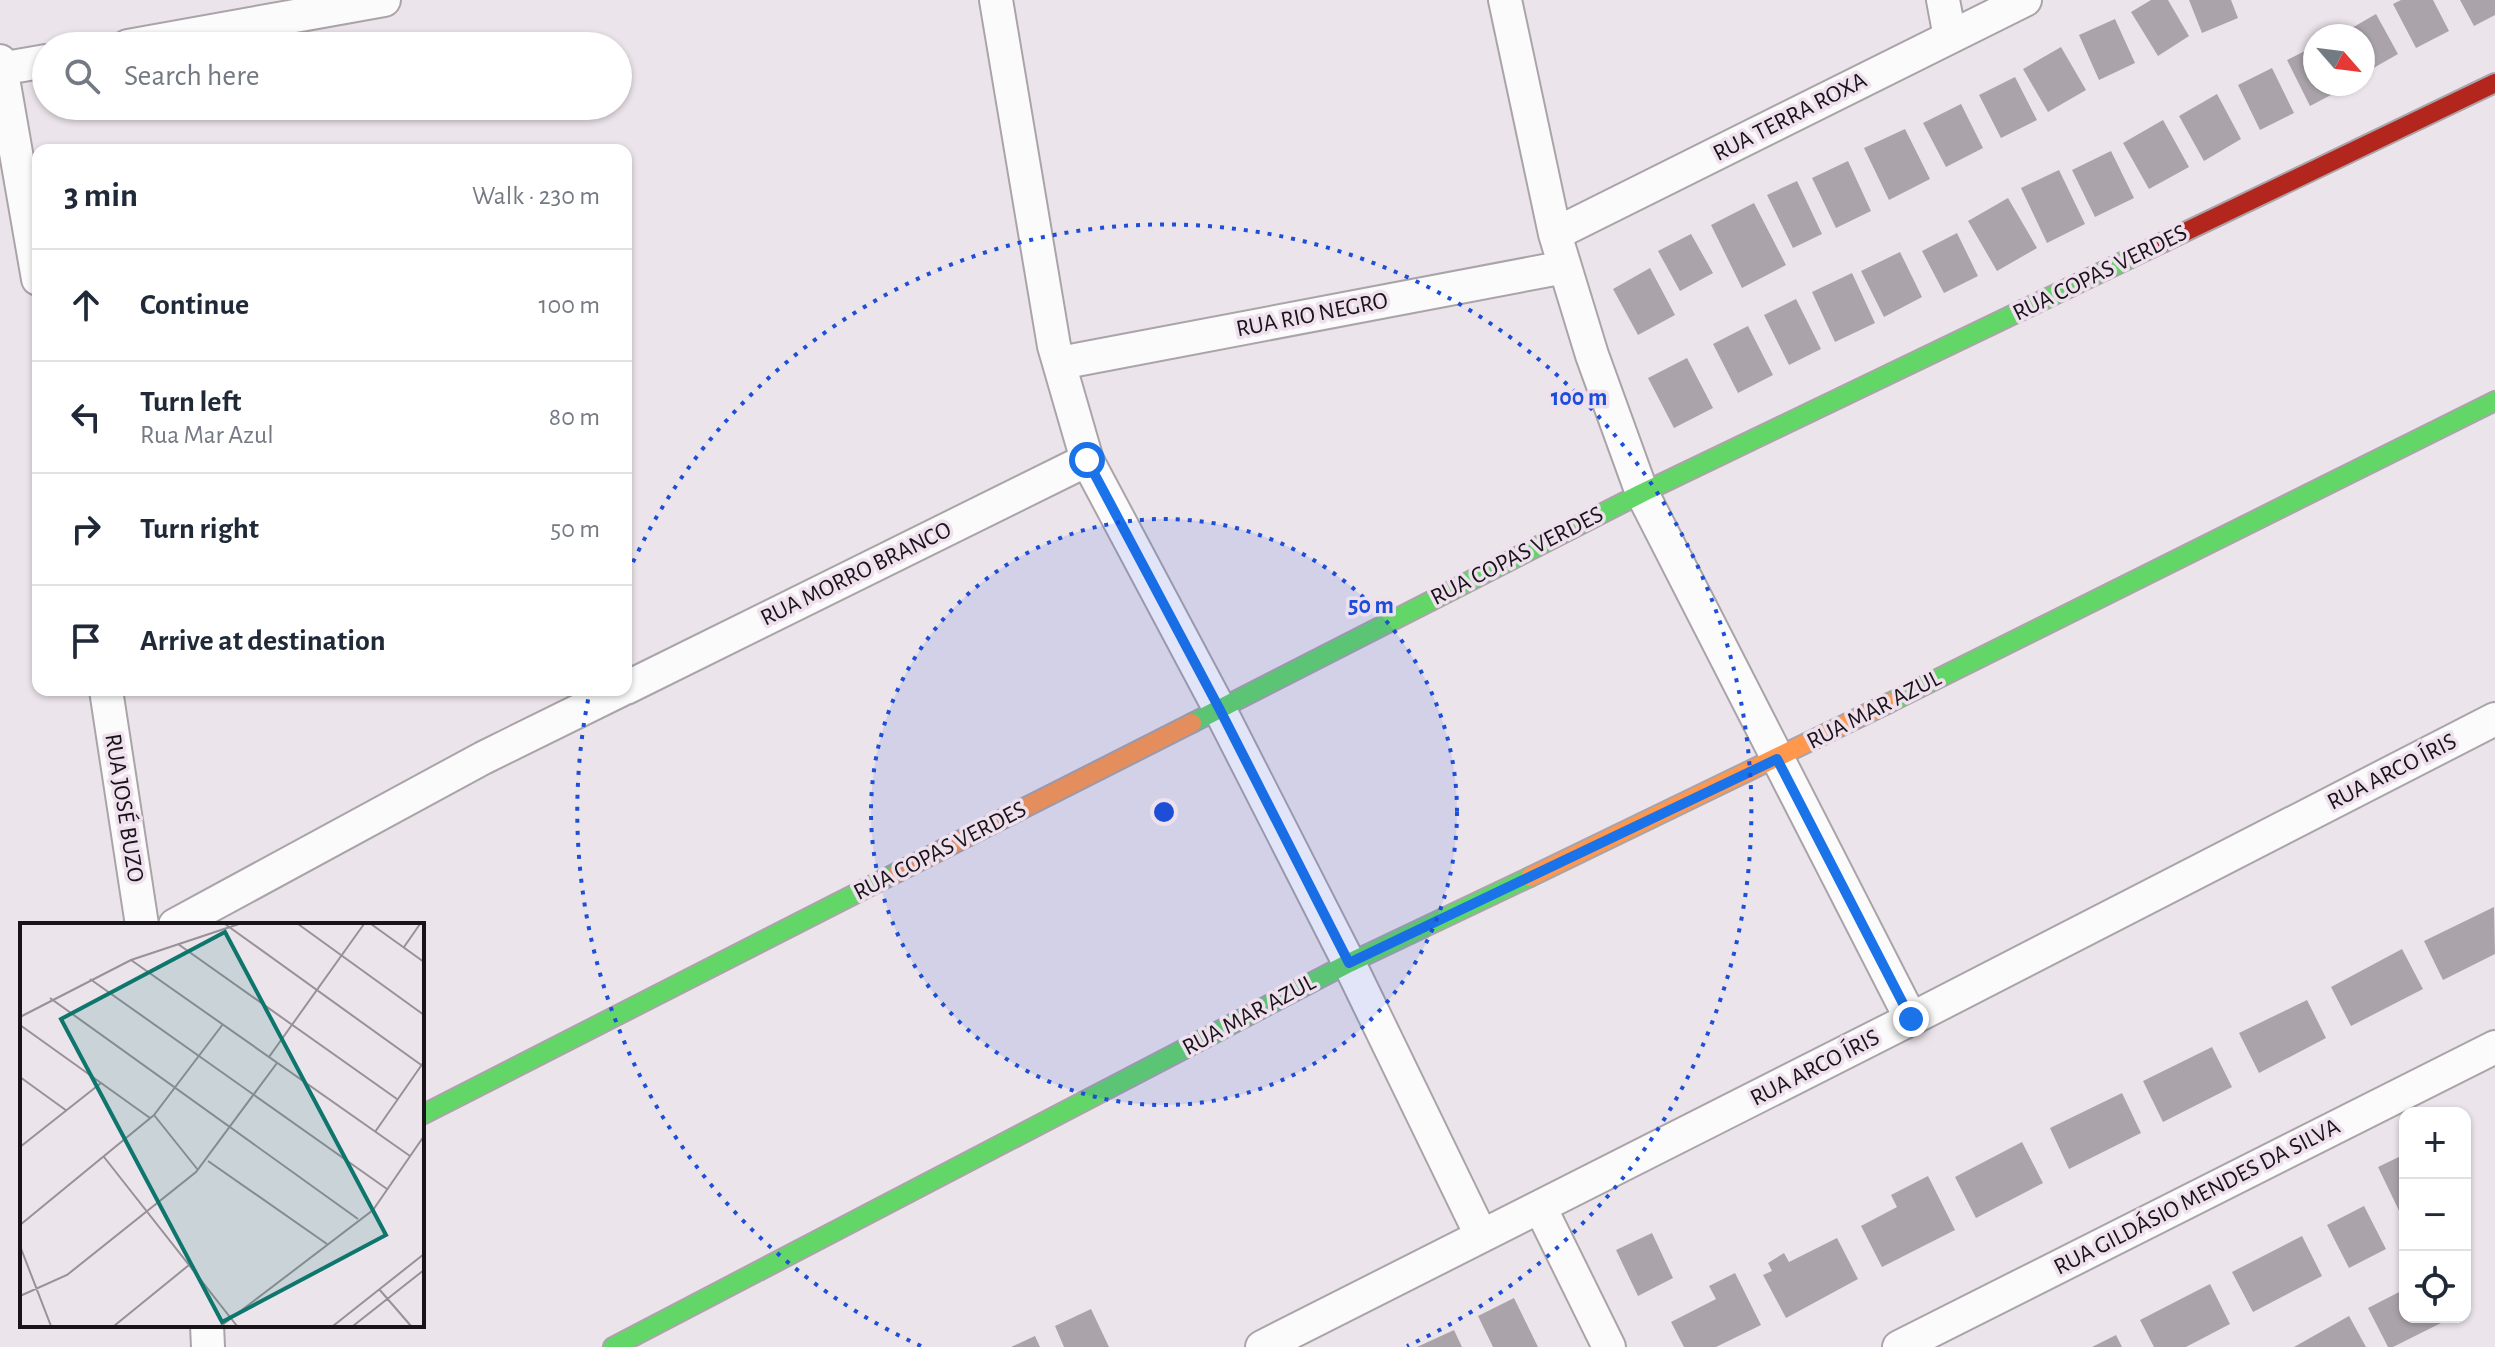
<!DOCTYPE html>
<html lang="en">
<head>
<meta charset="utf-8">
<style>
	body { margin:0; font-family:"Alegreya Sans",sans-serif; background:#f2f2f3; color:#1f2937 }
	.controls { position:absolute; right:24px; bottom:24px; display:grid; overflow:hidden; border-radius:16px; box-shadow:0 2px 6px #0004 }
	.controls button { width:72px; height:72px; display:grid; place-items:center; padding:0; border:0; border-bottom:2px solid #e0e1e3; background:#fff; color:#1f2937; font:40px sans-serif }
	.compass { position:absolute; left:2303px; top:24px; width:72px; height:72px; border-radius:50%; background:#fff; box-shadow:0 2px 6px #0004; rotate:118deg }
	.stop { position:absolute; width:24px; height:24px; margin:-18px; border:6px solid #1a73e8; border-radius:50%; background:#fff }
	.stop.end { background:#1a73e8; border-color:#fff; box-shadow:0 2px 8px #0008 }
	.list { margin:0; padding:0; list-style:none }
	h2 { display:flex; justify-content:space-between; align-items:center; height:104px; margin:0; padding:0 32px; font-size:34px }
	h2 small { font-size:26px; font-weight:400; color:#747a83 }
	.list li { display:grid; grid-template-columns:52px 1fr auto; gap:24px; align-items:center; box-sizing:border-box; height:112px; padding:0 32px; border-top:2px solid #e0e1e3 }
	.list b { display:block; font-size:30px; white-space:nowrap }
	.list p { margin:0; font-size:26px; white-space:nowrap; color:#747a83 }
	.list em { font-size:26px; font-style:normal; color:#747a83 }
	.icon { flex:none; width:44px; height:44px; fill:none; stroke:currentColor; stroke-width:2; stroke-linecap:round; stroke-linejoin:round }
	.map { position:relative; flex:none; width:2495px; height:1347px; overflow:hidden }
	.search { position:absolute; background:#fff; box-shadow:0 2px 6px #0004; left:32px; top:32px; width:600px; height:88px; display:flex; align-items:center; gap:20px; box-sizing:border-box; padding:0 28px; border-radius:44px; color:#747a83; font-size:30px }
	.panel { position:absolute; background:#fff; box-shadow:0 2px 6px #0004; left:32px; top:144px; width:600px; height:552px; border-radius:16px }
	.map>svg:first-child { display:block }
	.building { fill:#aaa4aa }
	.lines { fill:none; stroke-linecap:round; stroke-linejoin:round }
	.street-casing { stroke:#aaa4a9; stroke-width:36 }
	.fast-casing { stroke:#aaa4a9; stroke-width:22 }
	.slow-casing { stroke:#aaa4a9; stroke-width:22 }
	.jam-casing { stroke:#aaa4a9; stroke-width:22 }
	.street { stroke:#fcfbfc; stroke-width:32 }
	.fast { stroke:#63d668; stroke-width:18 }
	.slow { stroke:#ff974d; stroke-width:18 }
	.jam { stroke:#b3261e; stroke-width:18 }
	.route { stroke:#1a73e8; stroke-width:10 }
	.ring { fill:none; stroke:#1d4ed8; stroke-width:4; stroke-dasharray:4 8 }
	.labels { text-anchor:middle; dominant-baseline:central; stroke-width:7; stroke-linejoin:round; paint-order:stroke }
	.street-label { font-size:24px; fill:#191419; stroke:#efe0ee }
	.inset-road { fill:none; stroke:#989197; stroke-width:2 }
	.view { fill:#0f766e; fill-opacity:0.15; stroke:#0f766e; stroke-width:4 }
	.inset-edge { fill:none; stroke:#191419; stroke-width:4 }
	.centre { fill:#1d4ed8; stroke:#efe0ee; stroke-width:4 }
	.ring-label { font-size:24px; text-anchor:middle; font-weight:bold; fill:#1d4ed8; stroke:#efe0ee; stroke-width:7; stroke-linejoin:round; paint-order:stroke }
</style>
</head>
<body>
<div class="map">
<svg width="2495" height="1347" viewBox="0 0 2495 1347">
	<rect width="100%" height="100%" fill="#ece4eb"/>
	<path class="building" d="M2151,0H2168L2189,36L2158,56L2131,12Z
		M2189,0H2231L2238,18L2202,33Z
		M2401,0H2433L2449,31L2416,48L2393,4Z
		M2460,0H2495V15L2474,26Z
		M2376,14L2398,54L2363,74V36H2338Z
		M2115,19L2135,63L2099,80L2079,35Z
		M2315,46V84H2347L2348,86L2310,106L2287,60Z
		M2061,47L2086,90L2048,112L2023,69Z
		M2272,68L2294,113L2260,130L2238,85Z
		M2015,77L2037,120L2001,138L1979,95Z
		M2217,94L2241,139L2204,161L2179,116Z
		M1961,104L1983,148L1946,167L1923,123Z
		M2163,120L2189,167L2149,189L2123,143Z
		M1905,129L1930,179L1889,200L1864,148Z
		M2111,151L2134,198L2095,217L2072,170Z
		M1848,161L1871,211L1836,228L1812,178Z
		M2059,170L2085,224L2047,243L2021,188Z
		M1797,181L1822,234L1793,248L1767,195Z
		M2008,198L2037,248L1997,271L1968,221Z
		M1754,203L1786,265L1742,288L1711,225Z
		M1957,233L1978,276L1944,293L1922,251Z
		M1691,234L1713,273L1680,291L1658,251Z
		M1900,252L1922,297L1884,317L1861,271Z
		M1650,268L1675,315L1638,335L1613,289Z
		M1852,273L1875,323L1835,342L1812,292Z
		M1796,299L1821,349L1789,365L1764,315Z
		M1748,326L1773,375L1738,393L1713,344Z
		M1687,358L1713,408L1674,428L1648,378Z
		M2494,907L2495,954L2443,980L2424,941Z
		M2402,949L2423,989L2351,1026L2331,987Z
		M2307,1000L2326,1038L2259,1073L2239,1033Z
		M2212,1047L2232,1087L2163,1122L2143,1081Z
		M2122,1093L2141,1133L2069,1169L2050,1128Z
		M2022,1142L2043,1183L1976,1218L1955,1177Z
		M2405,1154V1223L2378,1167Z
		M1928,1176L1955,1230L1882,1267L1861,1226L1897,1207L1891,1195Z
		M2364,1206L2386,1249L2349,1268L2327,1225Z
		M1652,1233L1673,1278L1638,1296L1616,1250Z
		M2302,1236L2322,1276L2253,1312L2232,1272Z
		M1837,1238L1858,1279L1786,1318L1763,1275L1772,1271L1768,1263L1784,1253L1789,1262Z
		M1735,1273L1761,1325L1716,1347H1684L1671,1322L1716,1299L1709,1286Z
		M2210,1284L2230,1324L2186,1347H2154L2140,1320Z
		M2405,1289V1317H2453L2393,1347H2388L2368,1308Z
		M1514,1298L1538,1347H1493L1478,1316Z
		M1091,1309L1109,1347H1064L1055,1326Z
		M2349,1316L2366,1347H2294Z
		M1454,1330L1462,1347H1417Z
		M2116,1335L2122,1347H2092Z
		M1035,1336L1040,1347H1011Z"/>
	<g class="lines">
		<g class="street-casing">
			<path id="street" d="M996,0L1054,346L1087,460L1219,708L1349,963L1481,1235
				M1505,0L1555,234L1592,355L1642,493L1911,1019
				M1943,0L1950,37
				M128,46L384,0
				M0,61L38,279
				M0,69L46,61
				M1555,234L2025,0
				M1060,363L1565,267
				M626,688L1087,460
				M106,690L142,925
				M175,925L483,758L621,690
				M1540,1207L1609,1347
				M207,1325L208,1347
				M1262,1347L1911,1019L2495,719
				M1899,1347L2495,1047"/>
		</g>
		<g class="fast-casing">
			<path id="fast" d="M1889,703L2495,401
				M1192,723L1642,493L2164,242
				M422,1115L898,872
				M613,1347L1349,963L1530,877"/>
		</g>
		<g class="slow-casing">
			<path id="slow" d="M898,872L1192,723
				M1530,877L1889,703"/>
		</g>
		<g class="jam-casing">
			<path id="jam" d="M2164,242L2495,83"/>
		</g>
		<use href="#street" class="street"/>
		<use href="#fast" class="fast"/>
		<use href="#slow" class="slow"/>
		<use href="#jam" class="jam"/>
	</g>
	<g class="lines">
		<path class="route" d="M1087,460L1219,708L1349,963L1777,759L1911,1019"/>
	</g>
	<circle cx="1164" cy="812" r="293" fill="#1d4ed8" fill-opacity=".12"/>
	<g class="ring">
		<circle cx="1164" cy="812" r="293"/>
		<path d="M921 1346A587 587 0 0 1 589 695M628 573A587 587 0 1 1 1407 1346"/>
	</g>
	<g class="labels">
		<g class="street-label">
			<text transform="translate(1790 117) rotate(-27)">RUA TERRA ROXA</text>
			<text transform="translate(2100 273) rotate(-26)">RUA COPAS VERDES</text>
			<text transform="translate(1312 315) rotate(-11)">RUA RIO NEGRO</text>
			<text transform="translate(1517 556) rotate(-27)">RUA COPAS VERDES</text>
			<text transform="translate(856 574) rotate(-26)">RUA MORRO BRANCO</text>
			<text transform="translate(1874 710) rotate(-27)">RUA MAR AZUL</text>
			<text transform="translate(2392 772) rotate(-27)">RUA ARCO ÍRIS</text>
			<text transform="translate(124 808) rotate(81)">RUA JOSÉ BUZO</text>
			<text transform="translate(940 851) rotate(-27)">RUA COPAS VERDES</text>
			<text transform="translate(1249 1015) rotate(-28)">RUA MAR AZUL</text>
			<text transform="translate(1815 1068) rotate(-27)">RUA ARCO ÍRIS</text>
			<text transform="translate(2197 1197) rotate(-27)">RUA GILDÁSIO MENDES DA SILVA</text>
		</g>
	</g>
	<g transform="translate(20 923)">
		<rect width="404" height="404" fill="#ece4eb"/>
		<path class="inset-road" d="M205,1L404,144M278,1L404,92M351,1L404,39M158,21L377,176M384,24L400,1M111,37L390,233M70,56L367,266M30,75L338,296M0,94L111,37L219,1M0,102L130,195M249,134L344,1M0,154L47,188M134,192L178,247M355,209L403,140M0,224L81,160M84,234L217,403M188,238L307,321M0,302L134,192L203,101M0,323L31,403M359,366L391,403M0,373L47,352L176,249L257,140M94,403L169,342M201,403L353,287L404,213M313,403L404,331M333,403L404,347"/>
		<path class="view" d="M205,9L366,312L202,399L41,96Z"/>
		<rect width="404" height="404" class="inset-edge"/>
	</g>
	<circle cx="1164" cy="812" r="12" class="centre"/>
	<g class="ring-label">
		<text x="1579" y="405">100 m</text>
		<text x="1371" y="613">50 m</text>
	</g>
</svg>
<div class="controls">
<button>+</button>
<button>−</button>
<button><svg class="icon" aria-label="locate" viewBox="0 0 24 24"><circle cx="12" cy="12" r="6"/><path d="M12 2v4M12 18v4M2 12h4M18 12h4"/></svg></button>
</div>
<svg class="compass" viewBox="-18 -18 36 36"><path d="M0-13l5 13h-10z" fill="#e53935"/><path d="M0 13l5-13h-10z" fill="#747a83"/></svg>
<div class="stop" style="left:1087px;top:460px"></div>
<div class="stop end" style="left:1911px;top:1019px"></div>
<div class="search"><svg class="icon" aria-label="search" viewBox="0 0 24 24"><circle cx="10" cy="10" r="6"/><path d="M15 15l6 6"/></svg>Search here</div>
<section class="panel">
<h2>3 min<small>Walk · 230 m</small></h2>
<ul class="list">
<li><svg class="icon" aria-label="ahead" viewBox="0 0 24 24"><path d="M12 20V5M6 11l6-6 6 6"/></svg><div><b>Continue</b></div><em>100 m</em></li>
<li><svg class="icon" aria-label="left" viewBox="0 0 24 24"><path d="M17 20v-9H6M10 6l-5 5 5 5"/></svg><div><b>Turn left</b><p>Rua Mar Azul</p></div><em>80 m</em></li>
<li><svg class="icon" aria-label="right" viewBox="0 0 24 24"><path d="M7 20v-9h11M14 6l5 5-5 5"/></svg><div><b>Turn right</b></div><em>50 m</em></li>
<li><svg class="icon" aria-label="arrive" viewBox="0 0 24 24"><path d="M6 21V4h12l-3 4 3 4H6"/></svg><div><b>Arrive at destination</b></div></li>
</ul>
</section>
</div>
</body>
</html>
